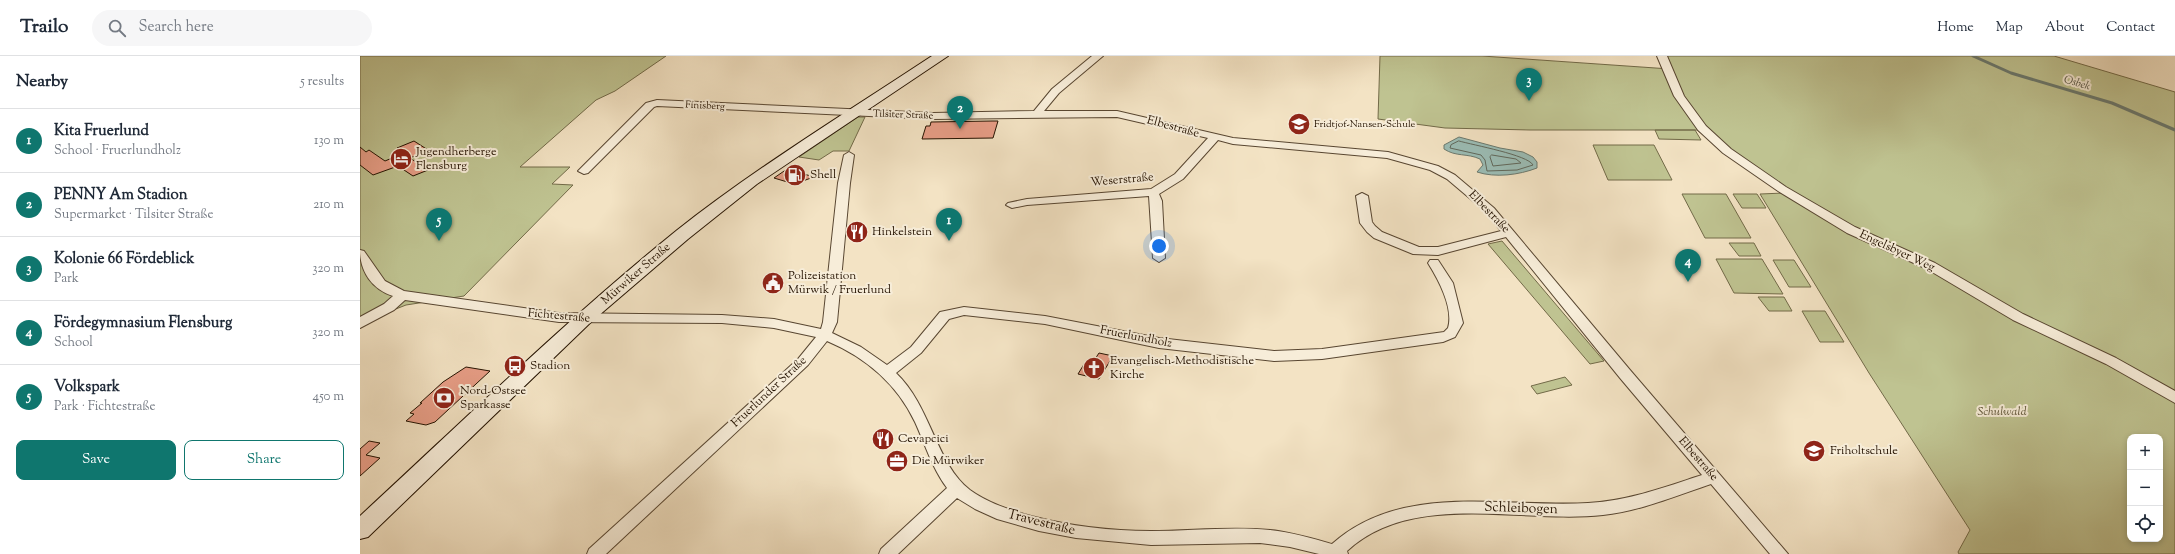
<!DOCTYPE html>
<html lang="en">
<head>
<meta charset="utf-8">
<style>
	body { margin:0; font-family:"Sorts Mill Goudy",serif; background:#f6f6f7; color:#1f2937 }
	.controls { position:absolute; right:12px; bottom:12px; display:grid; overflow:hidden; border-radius:8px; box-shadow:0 2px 6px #0003 }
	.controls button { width:36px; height:36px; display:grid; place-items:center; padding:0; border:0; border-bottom:1px solid #e0e1e3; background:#fff; color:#1f2937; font:20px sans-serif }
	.you { position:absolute; left:799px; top:190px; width:14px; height:14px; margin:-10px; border:3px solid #fff; border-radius:50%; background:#1a73e8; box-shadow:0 0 0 6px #1a73e833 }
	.badge { display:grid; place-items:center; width:26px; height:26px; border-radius:50%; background:#0f766e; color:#fff; font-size:13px; font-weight:700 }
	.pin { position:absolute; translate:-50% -33px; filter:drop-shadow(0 1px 2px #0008) }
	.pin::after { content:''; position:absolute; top:21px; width:14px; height:12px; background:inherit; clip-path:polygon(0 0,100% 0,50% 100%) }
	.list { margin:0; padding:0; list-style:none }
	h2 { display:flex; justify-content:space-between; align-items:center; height:52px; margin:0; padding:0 16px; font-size:17px }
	h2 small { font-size:13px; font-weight:400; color:#747a83 }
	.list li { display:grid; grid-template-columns:26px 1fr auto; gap:12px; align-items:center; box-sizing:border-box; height:64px; padding:0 16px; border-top:1px solid #e0e1e3 }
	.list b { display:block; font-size:15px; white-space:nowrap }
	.list p { margin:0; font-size:13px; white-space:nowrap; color:#747a83 }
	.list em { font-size:13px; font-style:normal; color:#747a83 }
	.actions { display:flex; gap:8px; padding:12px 16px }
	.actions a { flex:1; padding:9px 0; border:1px solid #0f766e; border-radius:8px; text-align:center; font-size:14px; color:#0f766e }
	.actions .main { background:#0f766e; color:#fff }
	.icon { flex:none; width:22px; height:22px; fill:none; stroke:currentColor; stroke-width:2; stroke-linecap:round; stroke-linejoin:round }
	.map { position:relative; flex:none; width:1815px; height:498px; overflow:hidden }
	header { display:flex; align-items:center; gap:24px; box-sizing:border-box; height:56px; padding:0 20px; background:#fff; border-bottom:1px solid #e0e1e3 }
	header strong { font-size:19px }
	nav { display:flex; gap:22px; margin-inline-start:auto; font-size:14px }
	.search { width:280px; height:36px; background:#f6f6f7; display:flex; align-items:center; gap:10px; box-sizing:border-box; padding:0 14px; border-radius:22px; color:#747a83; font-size:15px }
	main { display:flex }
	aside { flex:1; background:#fff }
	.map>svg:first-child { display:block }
	.green { fill:#bfc391; stroke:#726a48; fill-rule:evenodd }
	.water { fill:#9bbeb7; stroke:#6b796e }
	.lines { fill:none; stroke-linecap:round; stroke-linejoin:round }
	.shore { stroke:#60685c; stroke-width:1 }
	.stream { stroke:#6b796e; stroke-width:3 }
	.building { fill:#e89e87; stroke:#241200 }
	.street-casing { stroke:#584631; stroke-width:2 }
	.secondary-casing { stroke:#241200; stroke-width:2 }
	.street { fill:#f7edd9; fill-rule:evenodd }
	.secondary { fill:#f7edd9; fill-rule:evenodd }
	.labels { text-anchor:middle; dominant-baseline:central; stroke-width:4; stroke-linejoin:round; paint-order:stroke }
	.far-street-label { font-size:10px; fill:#241200; stroke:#f7edd9 }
	.far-poi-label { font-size:10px; fill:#241200; stroke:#f7edd9; text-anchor:start }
	.far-water-label { font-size:11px; font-style:italic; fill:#4e4e40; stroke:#f7edd9 }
	.street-label { font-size:12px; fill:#241200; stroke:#f7edd9 }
	.poi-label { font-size:12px; fill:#241200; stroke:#f7edd9; text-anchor:start }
	.park-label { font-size:12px; font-style:italic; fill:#5a5033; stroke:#f7edd9 }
	.near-street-label { font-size:14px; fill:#241200; stroke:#f7edd9 }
</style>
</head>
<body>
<header>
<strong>Trailo</strong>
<div class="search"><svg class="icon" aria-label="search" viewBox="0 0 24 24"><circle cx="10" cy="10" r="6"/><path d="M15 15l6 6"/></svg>Search here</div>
<nav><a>Home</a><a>Map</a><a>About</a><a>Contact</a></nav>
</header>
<main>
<aside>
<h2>Nearby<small>5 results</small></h2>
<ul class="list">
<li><span class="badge">1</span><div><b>Kita Fruerlund</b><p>School · Fruerlundholz</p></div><em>130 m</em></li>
<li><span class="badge">2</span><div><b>PENNY Am Stadion</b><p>Supermarket · Tilsiter Straße</p></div><em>210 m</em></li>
<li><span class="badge">3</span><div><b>Kolonie 66 Fördeblick</b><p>Park</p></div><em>320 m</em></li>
<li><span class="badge">4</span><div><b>Fördegymnasium Flensburg</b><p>School</p></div><em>320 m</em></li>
<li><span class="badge">5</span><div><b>Volkspark</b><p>Park · Fichtestraße</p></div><em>450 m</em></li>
</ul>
<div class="actions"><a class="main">Save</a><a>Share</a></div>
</aside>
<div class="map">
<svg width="1815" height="498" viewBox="0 0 1815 498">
	<rect width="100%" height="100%" fill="#f3e3c4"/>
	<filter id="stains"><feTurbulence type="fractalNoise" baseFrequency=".005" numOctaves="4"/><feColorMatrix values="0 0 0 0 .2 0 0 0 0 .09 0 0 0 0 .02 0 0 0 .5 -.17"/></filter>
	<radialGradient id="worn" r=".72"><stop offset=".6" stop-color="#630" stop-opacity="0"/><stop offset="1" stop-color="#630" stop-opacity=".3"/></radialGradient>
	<path class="green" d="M0,0H306L255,35L236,44L160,111H210L192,128L213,129L104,240L46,249L0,267Z
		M1020,0H1122L1310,13L1306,0H1694L1815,36V498H1599L1598,496L1610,474L1509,317L1400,138L1424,137L1337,74H1170L1085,72L1018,63ZM1770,381H1800V483H1770Z
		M498,61H505L489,95H473L459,104L439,101Z
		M1295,74H1335L1341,84L1299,83Z
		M1233,89H1294L1312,124H1248Z
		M1322,138H1366L1391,182H1345Z
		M1373,138H1397L1406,152H1382Z
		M1142,185L1244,305L1230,308L1128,188Z
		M1369,187H1394L1401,200H1379Z
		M1356,203H1402L1423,238L1374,237Z
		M1413,204H1434L1451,231H1429Z
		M1398,241H1424L1432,255H1409Z
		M1442,255H1465L1484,286H1460Z
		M1205,321L1212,329L1177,338L1171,330Z"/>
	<path class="water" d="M1099,81L1140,92L1163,96L1173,101L1177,106V112C1159,119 1135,122 1117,116L1123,109L1120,103C1107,97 1096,101 1084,93V89Z"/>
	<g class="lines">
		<path class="shore" d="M1099,85C1113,89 1168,99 1173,109L1157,114L1127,115L1125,104L1121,99L1090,92L1091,89Z
			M1132,99L1156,103L1161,107L1133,110L1130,101Z"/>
		<path class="stream" d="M1613,0L1651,17L1752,47L1815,74"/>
	</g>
	<path class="building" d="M632,65H638L633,82L562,83L566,70H570L571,66Z
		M54,85L68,94L50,102L68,114L53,120L38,110L13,119L0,109V91L6,96L9,94L25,105L44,97L37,92Z
		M427,113L454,121L434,128L414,122Z
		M739,297L753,300L739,323L718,318L726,305L733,306Z
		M106,311L130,315L75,366L66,369L46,365L54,358L50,357L62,347H60L83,326Z
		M9,385L20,387L6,399L20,402L0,420V393Z"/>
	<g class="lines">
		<g class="street-casing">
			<path id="street" d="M732,0H743L699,37L684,55H757L873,82L1028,96L1078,110L1095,119L1134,152L1270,314L1428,498H1410L1351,428C1315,440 1280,455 1243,459C1161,468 1053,434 987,495L988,498H959L930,491L900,487L791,489L716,482L679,475L637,463L615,453L597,442L538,498H519L521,493L587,432C572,412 565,388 555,366C537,328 505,301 467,285L448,309L246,498H227L229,493L438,303L456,281L414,272L362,267L199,266L45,244L34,254L0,272V261L24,248L33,240C12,233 0,216 0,194L4,195L25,225L44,235L199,257L362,259L414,263L461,273L463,266L478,127L484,99L489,96L494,99L490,127L477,266L472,277L501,291L527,309L551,291L580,256L604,251L685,260L799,282L914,295L962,293L1084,276L1088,272C1094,252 1078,223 1068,207L1070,204H1078L1093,227L1103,267L1095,281L1083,286L962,303L914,305L799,292L685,268L604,259L589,263L561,297L536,317C571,350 576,408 610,434C628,447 650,454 671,460C710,470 751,475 791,475C831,475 870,470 910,474C931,476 951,482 972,488C1043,425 1142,452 1228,447C1268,445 1305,431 1342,419L1260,322L1146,181L1078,199L1053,198L1014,182L1007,176L1000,167L996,140L1002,137L1008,140L1012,166L1015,170L1022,176L1059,191H1078L1141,175L1126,156L1087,123L1070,114L1027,102L873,88L858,84L823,123L799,138L802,145L805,202L799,206L793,202L789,140L667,149L652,152L646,149L648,147L667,143L791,133L815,118L848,82L757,61L573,63L297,50L294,51L228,117L224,118L218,115L286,47L297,44L573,57L674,55L692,33Z
				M1297,0H1307L1324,40L1346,70L1371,93L1426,131L1495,171L1575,207L1663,258L1756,302L1815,335V347L1746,308L1653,264L1567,213L1487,177L1418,135L1363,97L1338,74L1314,40Z"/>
		</g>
		<g class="secondary-casing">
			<path id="secondary" d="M572,0H588L397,128L328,183L230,267L8,481L0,483V460C104,364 206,264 316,175C397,111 486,57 572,0Z"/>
		</g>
		<use href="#street" class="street"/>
		<use href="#secondary" class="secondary"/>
	</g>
	<defs>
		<g id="school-disc" transform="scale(1.15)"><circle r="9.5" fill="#8f2418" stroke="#f7edd9"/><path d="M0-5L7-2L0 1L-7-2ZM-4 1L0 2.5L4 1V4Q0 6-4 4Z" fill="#fff"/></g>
		<g id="hotel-disc" transform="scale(1.15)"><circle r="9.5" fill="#8f2418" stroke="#f7edd9"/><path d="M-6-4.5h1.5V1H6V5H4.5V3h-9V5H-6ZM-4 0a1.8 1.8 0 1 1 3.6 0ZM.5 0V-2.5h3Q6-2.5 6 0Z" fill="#fff"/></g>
		<g id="fuel-disc" transform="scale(1.15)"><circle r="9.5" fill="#8f2418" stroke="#f7edd9"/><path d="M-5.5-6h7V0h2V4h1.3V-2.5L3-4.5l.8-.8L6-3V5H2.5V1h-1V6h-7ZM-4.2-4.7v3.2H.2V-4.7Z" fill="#fff"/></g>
		<g id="restaurant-disc" transform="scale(1.15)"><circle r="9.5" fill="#8f2418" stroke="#f7edd9"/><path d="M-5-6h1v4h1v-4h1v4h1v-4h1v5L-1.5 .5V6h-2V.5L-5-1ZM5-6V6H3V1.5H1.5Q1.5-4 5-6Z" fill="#fff"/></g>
		<g id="civic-disc" transform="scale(1.15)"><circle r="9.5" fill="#8f2418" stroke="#f7edd9"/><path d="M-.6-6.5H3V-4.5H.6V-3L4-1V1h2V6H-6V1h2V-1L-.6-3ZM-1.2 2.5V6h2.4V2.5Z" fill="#fff"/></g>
		<g id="bus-disc" transform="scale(1.15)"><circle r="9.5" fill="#8f2418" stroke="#f7edd9"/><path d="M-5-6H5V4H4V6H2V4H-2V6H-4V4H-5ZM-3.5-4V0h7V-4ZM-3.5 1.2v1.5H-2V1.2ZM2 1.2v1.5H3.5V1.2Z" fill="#fff"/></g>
		<g id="church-disc" transform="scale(1.15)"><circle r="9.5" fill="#8f2418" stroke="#f7edd9"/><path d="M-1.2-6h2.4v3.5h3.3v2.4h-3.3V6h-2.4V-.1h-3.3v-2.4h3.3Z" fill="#fff"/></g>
		<g id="bank-disc" transform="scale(1.15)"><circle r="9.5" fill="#8f2418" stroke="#f7edd9"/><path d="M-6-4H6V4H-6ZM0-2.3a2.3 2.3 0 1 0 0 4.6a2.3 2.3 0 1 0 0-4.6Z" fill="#fff"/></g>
		<g id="office-disc" transform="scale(1.15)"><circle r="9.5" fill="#8f2418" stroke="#f7edd9"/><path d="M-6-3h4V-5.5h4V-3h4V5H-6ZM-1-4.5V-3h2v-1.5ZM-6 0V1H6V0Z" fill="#fff"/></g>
	</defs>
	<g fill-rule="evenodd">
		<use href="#school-disc" x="939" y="68"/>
		<use href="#hotel-disc" x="41" y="103"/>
		<use href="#fuel-disc" x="435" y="119"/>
		<use href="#restaurant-disc" x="497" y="176"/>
		<use href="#civic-disc" x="413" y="227"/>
		<use href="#bus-disc" x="155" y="310"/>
		<use href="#church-disc" x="734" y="312"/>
		<use href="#bank-disc" x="84" y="342"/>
		<use href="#restaurant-disc" x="523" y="383"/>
		<use href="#school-disc" x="1454" y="395"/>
		<use href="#office-disc" x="537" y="405"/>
	</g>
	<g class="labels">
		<g class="far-street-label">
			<text transform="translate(345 50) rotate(3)">Finisberg</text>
			<text transform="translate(543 59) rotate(2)">Tilsiter Straße</text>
		</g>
		<g class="far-poi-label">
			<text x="954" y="68">Fridtjof-Nansen-Schule</text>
		</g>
		<g class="far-water-label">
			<text transform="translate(1717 27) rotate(17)">Osbek</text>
		</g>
		<g class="street-label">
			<text transform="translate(813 71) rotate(15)">Elbestraße</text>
			<text transform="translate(762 124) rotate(-5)">Weserstraße</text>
			<text transform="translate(1129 156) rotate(46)">Elbestraße</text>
			<text transform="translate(1537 195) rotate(25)">Engelsbyer Weg</text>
			<text transform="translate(276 218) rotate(-41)">Mürwiker Straße</text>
			<text transform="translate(199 260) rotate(5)">Fichtestraße</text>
			<text transform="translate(776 281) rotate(11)">Fruerlundholz</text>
			<text transform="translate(409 336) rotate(-43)">Fruerlunder Straße</text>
			<text transform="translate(1338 403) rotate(49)">Elbestraße</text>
		</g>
		<g class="poi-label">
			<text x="56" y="96">Jugendherberge<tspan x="56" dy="14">Flensburg</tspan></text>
			<text x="450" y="119">Shell</text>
			<text x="512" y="176">Hinkelstein</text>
			<text x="428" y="220">Polizeistation<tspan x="428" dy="14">Mürwik / Fruerlund</tspan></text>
			<text x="750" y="305">Evangelisch-Methodistische<tspan x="750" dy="14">Kirche</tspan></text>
			<text x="170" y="310">Stadion</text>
			<text x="100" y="335">Nord-Ostsee<tspan x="100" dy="14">Sparkasse</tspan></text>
			<text x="538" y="383">Cevapcici</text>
			<text x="1470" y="395">Friholtschule</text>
			<text x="552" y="405">Die Mürwiker</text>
		</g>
		<g class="park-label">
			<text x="1642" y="356">Schulwald</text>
		</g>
		<g class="near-street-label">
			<text transform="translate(1161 453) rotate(2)">Schleibogen</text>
			<text transform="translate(681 467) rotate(14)">Travestraße</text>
		</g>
	</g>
	<rect width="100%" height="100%" filter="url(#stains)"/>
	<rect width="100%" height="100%" fill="url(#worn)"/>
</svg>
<div class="controls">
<button>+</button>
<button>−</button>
<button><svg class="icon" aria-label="locate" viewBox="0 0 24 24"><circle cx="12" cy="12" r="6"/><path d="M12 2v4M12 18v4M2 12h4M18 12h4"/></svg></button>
</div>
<div class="you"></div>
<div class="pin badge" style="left:589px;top:185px">1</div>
<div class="pin badge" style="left:600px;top:73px">2</div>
<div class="pin badge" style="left:1169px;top:45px">3</div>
<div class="pin badge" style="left:1328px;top:226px">4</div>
<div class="pin badge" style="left:79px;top:185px">5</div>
</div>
</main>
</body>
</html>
